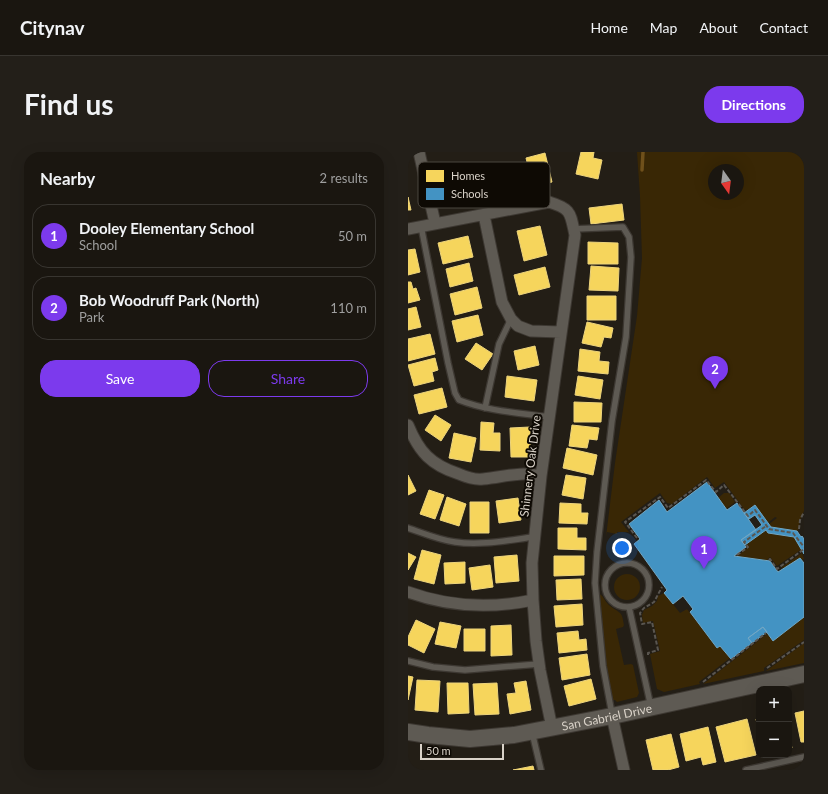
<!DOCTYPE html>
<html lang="en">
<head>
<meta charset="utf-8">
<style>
	body { margin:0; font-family:Lato,sans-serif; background:#231f19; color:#f1f3f6 }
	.controls { position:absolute; right:12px; bottom:12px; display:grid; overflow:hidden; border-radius:8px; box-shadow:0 4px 16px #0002 }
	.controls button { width:36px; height:36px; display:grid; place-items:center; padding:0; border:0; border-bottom:1px solid #383530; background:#1a1610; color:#f1f3f6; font:20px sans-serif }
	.compass { position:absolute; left:300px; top:12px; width:36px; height:36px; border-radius:50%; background:#1a1610; box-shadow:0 4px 16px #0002; rotate:166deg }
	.scale { position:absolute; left:12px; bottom:10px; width:84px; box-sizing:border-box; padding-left:4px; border:2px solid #d9d2c8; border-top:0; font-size:11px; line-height:14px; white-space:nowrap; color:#d9d2c8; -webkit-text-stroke:3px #0e0a04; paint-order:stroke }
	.you { position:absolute; left:214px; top:396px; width:14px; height:14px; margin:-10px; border:3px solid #fff; border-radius:50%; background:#1a73e8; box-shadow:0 0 0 6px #1a73e833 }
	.badge { display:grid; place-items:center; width:26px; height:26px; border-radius:50%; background:#7c3aed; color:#fff; font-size:13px; font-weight:700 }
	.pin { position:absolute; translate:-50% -33px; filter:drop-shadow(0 1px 2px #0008) }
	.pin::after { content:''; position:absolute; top:21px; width:14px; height:12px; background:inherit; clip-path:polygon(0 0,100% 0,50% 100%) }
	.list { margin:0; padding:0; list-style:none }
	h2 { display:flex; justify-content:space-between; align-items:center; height:52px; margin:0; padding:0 16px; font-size:17px }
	h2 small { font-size:13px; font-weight:400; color:#9f9f9f }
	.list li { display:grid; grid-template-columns:26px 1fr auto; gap:12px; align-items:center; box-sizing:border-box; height:64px; margin:0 8px 8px; padding:0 8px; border:1px solid #383530; border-radius:16px }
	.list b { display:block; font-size:15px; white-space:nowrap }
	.list p { margin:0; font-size:13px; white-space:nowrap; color:#9f9f9f }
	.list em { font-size:13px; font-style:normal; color:#9f9f9f }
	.actions { display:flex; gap:8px; padding:12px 16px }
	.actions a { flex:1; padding:9px 0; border:1px solid #7c3aed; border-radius:16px; text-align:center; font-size:14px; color:#7c3aed }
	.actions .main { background:#7c3aed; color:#fff }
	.map { position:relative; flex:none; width:396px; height:618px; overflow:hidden; border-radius:16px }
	header { display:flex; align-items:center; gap:24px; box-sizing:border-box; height:56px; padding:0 20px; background:#1a1610; border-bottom:1px solid #383530 }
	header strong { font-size:19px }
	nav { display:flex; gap:22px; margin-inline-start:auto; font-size:14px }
	.intro { display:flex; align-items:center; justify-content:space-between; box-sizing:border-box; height:96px; padding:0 24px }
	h1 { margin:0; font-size:28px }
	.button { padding:10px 18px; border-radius:16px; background:#7c3aed; color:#fff; font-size:14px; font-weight:700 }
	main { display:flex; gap:24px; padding:0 24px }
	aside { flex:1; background:#1a1610; border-radius:16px; box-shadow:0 4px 16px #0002 }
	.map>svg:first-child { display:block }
	.green { fill:#392705; fill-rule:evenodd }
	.homes { fill:#f6d55c; stroke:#edd47c }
	.schools { fill:#4393c3; stroke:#70a6c4 }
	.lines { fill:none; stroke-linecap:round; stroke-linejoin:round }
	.stream { stroke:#6f501b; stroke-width:3.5 }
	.lane-casing { stroke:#3d3832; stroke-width:8 }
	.street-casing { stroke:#3d3832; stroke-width:13 }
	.secondary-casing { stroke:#3d3832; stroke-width:18 }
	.path { stroke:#5a5650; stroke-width:2; stroke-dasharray:4 2; stroke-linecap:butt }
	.lane { stroke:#5e5a53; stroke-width:5.5 }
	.street { stroke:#5e5a53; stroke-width:11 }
	.secondary { stroke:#5e5a53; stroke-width:16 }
	.labels { text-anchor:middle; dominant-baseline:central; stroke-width:4; stroke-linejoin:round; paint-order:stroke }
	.street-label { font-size:12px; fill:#d9d2c8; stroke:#0e0a04 }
	.key { fill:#0e0a04; stroke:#4b463f; stroke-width:1 }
	.key-label { font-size:11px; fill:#d9d2c8 }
</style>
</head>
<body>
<header>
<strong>Citynav</strong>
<nav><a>Home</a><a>Map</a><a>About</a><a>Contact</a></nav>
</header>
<div class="intro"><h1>Find us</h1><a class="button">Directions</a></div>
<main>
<aside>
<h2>Nearby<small>2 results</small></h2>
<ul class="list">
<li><span class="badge">1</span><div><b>Dooley Elementary School</b><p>School</p></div><em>50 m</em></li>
<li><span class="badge">2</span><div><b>Bob Woodruff Park (North)</b><p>Park</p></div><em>110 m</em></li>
</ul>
<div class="actions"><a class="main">Save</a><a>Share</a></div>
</aside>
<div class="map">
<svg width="396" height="618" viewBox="0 0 396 618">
	<rect width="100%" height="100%" fill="#231e16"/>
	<path class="green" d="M229,0H396V359L392,368L390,380L388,379L363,375L361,372L369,366L367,365L360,371L346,353L340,358L336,357L316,330L307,336L299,325L264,352L259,351L252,341L213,370L221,380H209V382L199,380L198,385L207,311L229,164L234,106L232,44ZM306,18H330V42H306Z
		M316,341H321L327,350L318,357L310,346Z
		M358,378L386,385L394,397L369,414L362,405L358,409L329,404L341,395L339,392Z
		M394,401L396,407L394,408L392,406L376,417L374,415Z
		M206 435a13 13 0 1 1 26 0a13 13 0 1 1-26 0Z
		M256,441L272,461L279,457L309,496L312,494L322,506L291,530L292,532L256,540L249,537L242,502L252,499L245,469L235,471L234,463L236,458L244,454L249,449L250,444Z
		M191,442C196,444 196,448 199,451C203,456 208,457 212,461C215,464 215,469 216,473L215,475L208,477L216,513L223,512L225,513L231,541L229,545L209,550L207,548H204L197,510Z
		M396,465V488L356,516V519L295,532L360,481L365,489Z
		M396,491V511L358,519Z"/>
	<path class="homes" d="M173,0H186L185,6L194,8L190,27L168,22Z
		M137,1L144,30L125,35L118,6Z
		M0,45L3,58H0Z
		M214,52L216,68L183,72L181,56Z
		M132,74L139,103L116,109L109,79Z
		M60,84L65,105L35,112L30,91Z
		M180,90L210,91V112H180Z
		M7,97L12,120L0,123V98Z
		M61,111L65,129L42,135L38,117Z
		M183,114L211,116L210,139L181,138Z
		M137,115L142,135L111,143L106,123Z
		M0,130H3L5,137L8,136L12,148L0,151Z
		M69,135L74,156L47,163L42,142Z
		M179,144H208V168H179Z
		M8,155L13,175L0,178V157Z
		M70,163L75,183L49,190L44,169Z
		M179,170L205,176L203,186L196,185L193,195L174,191Z
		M22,182L27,202L0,209V187Z
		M68,191L85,202L74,218L57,207Z
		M127,194L131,213L110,218L106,199Z
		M172,197L192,200L191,209L201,210L200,222L170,219Z
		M27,206L30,218L24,220L26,229L6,234L0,213Z
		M99,224L129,228L126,249L97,245Z
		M170,224L195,228L192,247L167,243Z
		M34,236L39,255L11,262L6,243Z
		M166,250L194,251L193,270H166Z
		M27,263L43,273L33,289L17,278Z
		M73,270L86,271L85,281H92V299L72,298Z
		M164,273L191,276L189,288L181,287L179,296L161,294Z
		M122,275L123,305H103L102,276Z
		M46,281L68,286L63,310L41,306Z
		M159,296L189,303L185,323L155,316Z
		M0,323L8,339L0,343Z
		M158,323L178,326L175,347L154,343Z
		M21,338L36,343L27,367L12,362Z
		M39,345L58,352L51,374L32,368Z
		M110,346L113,368L91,371L88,349Z
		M62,350H81V381H62Z
		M152,351L173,352V361H180L179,372L151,371Z
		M150,376H169V386H178V398L150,397Z
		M14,398L33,403L26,432L6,427Z
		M0,401L8,405L0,418Z
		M109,403L111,429L88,431L86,405Z
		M146,404H176V423L146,424Z
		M57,410V431L37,432L36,411Z
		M82,413L85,435L64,438L61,416Z
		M173,427L174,447L149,448L148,428Z
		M174,452L175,473L148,475L146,454Z
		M8,468L27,477L16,501L0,493V485Z
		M32,470L53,474L48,496L27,492Z
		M103,473L104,503L83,504V474Z
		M56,477H77V499H56Z
		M170,479L171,488L178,487L179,498L151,501L149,481Z
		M179,502L182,523L154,528L151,506Z
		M0,524L5,525L0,548Z
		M183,527L188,547L161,554L156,534Z
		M9,528L32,529L30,560L7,558Z
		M118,529L123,558L102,562L99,542L108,541L106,531Z
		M39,531H60L61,561L40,562Z
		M89,531L91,562L67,563L65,532Z
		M396,559V590H393L387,561Z
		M351,566V581L348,567Z
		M339,567L348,603L317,610L308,575Z
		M300,575L308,610L295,613L293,605L278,609L272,582Z
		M263,582L271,615L260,618H245L238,588Z
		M381,583L384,596H381Z
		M125,614L126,618H105Z"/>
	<path class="schools" d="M299,330L319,358L329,351L348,378L333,388L338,395L326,404L362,409L370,420L392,406L396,411V465L365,489L355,475L340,486L344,491L323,507L312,494L309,496L282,460L285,457L275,444L265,452L256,441L259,438L226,392L232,387L221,372L251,348L259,360Z
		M347,353L363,375L389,379L393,385L394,384L396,387V402L386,385L360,381L358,378L337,393L333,388L354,373L347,363L341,367L336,361Z
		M355,475L359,480L344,491L340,486Z"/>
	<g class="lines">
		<path class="stream" d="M234,18L235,0"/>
		<g class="lane-casing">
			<path id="lane" d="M13,74L40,211L47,241L51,248C79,259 111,261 141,265
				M165,77L215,75L221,85L223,105L218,185L204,269L189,400L187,431L195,514L204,562
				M77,256L91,192L103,167
				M0,376C15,381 31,388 47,390C73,394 101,388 126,385
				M197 433a22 22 0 1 1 44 0a22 22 0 1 1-44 0Z
				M221,455L243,555
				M0,509L25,515L57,518L131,512
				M124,580L133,618
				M338,618L396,605"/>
		</g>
		<g class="street-casing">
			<path id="street" d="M11,0L27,71
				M76,63L94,150L103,167L110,174L123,179L153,180
				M0,77L141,50C164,57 162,61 167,83L133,324L124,411L125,448L128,489L132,518L144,576
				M0,273C11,300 23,313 51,322C58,325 67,328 75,327C97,325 110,319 133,324
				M0,440C41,455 82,457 125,448
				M204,564L216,618"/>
		</g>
		<g class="secondary-casing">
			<g id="secondary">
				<path id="s1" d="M0,580L20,583L62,587L106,583L204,564L396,522"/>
			</g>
		</g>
		<path class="path" d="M391,377L392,368L396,360
			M229,386L217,370L252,345L260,356L298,328L308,340L316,333L340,364L347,358L361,377L385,381L396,395
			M329,403L340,395L336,390L358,374
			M361,408L362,407L369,417L396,397
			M240,503V501L250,498L244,470L234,472L232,461L236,456L246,450L254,435
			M359,516L396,490
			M295,530L358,481"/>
		<use href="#lane" class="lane"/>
		<use href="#street" class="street"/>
		<use href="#secondary" class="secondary"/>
	</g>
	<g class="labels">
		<g class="street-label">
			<text transform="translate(122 314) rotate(-83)">Shinnery Oak Drive</text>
			<text stroke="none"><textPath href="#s1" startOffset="201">San Gabriel Drive</textPath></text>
		</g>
	</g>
	<rect x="10" y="10" width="132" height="46" rx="6" class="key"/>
	<rect x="18" y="18" width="18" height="12" fill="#f6d55c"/>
	<rect x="18" y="36" width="18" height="12" fill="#4393c3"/>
	<g class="key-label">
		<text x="43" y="28">Homes</text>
		<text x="43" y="46">Schools</text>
	</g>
</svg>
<div class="controls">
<button>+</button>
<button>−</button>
</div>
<svg class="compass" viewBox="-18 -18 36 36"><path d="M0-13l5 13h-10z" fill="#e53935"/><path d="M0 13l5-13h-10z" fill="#9f9f9f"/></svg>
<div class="scale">50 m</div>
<div class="you"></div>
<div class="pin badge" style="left:296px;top:417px">1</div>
<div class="pin badge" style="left:307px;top:237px">2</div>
</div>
</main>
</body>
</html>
